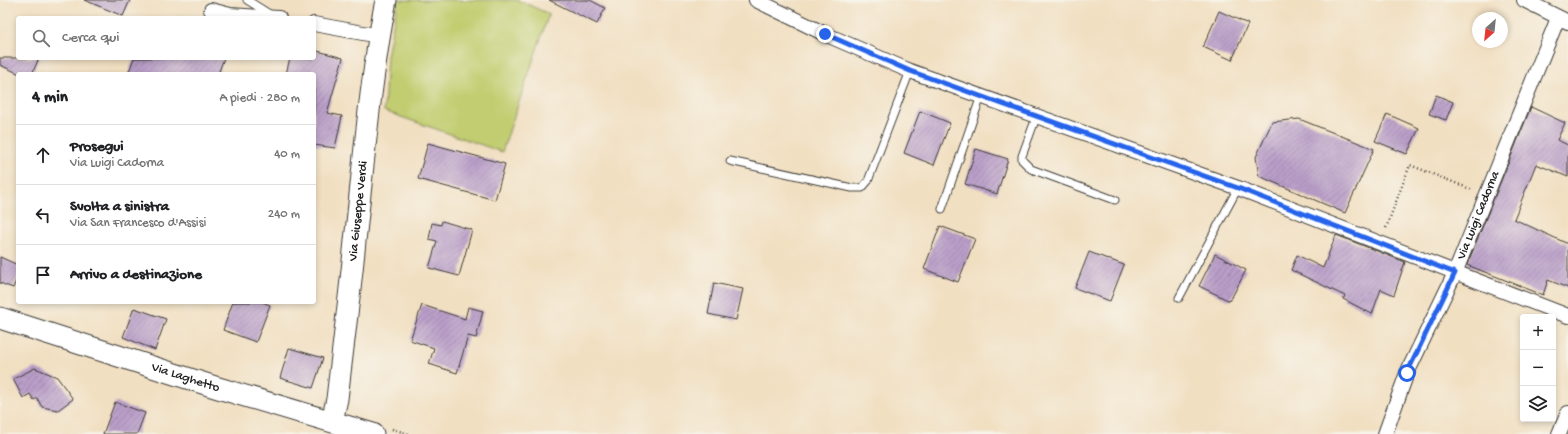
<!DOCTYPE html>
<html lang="it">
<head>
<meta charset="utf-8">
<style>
	body { margin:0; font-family:"Gochi Hand",sans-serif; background:#f2f2f2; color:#202124 }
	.controls { position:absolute; right:12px; bottom:12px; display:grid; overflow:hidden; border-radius:4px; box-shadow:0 2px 6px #0003 }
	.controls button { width:36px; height:36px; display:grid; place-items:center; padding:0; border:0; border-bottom:1px solid #e0e0e0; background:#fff; color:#202124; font:20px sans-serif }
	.compass { position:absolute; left:1472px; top:12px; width:36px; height:36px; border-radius:50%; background:#fff; box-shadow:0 2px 6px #0003; rotate:207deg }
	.stop { position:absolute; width:12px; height:12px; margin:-9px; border:3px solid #2563eb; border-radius:50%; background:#fff }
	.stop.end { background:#2563eb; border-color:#fff; box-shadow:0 1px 4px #0008 }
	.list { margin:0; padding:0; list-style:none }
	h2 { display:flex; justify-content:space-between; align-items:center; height:52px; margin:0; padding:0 16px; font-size:17px }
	h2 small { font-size:13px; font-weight:400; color:#757577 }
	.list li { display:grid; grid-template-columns:26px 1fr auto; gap:12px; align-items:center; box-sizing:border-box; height:60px; padding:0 16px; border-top:1px solid #e0e0e0 }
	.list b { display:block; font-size:15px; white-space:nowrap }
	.list p { margin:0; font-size:13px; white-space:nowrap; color:#757577 }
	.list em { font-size:13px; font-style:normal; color:#757577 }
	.icon { flex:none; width:22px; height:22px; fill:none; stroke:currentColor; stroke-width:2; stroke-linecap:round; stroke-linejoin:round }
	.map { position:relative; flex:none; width:1568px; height:434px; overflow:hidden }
	.search { position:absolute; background:#fff; box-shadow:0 2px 6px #0003; left:16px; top:16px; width:300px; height:44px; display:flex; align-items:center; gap:10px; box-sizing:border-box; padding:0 14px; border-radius:4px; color:#757577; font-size:15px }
	.panel { position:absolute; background:#fff; box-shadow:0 2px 6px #0003; left:16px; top:72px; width:300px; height:232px; border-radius:4px }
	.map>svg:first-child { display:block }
	.grass { fill:#c1cd6f; stroke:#6e7446 }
	.building { fill:url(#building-hatch) }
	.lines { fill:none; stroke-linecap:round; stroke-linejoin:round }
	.lane-casing { stroke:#3c3935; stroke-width:9 }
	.street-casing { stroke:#3c3935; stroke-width:16 }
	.secondary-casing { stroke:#3c3935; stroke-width:23 }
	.path { stroke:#3c3935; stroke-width:2.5; stroke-dasharray:1 3; stroke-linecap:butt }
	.lane { stroke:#fff; stroke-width:7 }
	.street { stroke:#fff; stroke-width:14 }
	.secondary { stroke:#fff; stroke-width:21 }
	.route { stroke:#2563eb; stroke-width:5 }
	.labels { text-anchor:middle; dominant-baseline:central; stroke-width:3; stroke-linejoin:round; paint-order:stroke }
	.street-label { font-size:13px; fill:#1c1c1c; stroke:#f7f3e8 }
</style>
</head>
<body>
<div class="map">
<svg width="1568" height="434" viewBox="0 0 1568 434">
	<defs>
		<pattern id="building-hatch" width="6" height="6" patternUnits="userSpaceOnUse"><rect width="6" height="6" fill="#ba9fc9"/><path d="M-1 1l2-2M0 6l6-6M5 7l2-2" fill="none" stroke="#9681a2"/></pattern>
	</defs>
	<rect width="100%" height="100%" fill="#f7f3e8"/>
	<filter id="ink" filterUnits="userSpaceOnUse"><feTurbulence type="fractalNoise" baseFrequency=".025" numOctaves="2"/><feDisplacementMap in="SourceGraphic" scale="8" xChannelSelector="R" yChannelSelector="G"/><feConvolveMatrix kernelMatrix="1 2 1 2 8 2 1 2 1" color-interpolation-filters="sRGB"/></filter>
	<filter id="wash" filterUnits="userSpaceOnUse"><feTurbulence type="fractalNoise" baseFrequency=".012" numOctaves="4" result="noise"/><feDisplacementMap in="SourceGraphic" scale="16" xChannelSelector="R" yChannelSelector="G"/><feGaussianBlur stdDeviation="0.9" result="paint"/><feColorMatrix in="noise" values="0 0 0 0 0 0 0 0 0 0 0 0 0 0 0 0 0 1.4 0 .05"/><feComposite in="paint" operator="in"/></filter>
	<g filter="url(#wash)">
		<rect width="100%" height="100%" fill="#f1dfc1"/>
		<path class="grass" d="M398,0H518L549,14L502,152L384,111L387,56Z"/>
		<g id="blocks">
			<path class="building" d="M84,0H130L123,16Z
				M549,0H590L605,8L597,24Z
				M1219,11L1248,24L1232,60L1203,47Z
				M314,50L343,58L327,113L342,116L335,148L314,145V74H286L290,58H314Z
				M0,58H39L32,74H20L0,65Z
				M134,58H224L218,74H128Z
				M1436,95L1453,102L1446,120L1429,114Z
				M1531,107L1565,123L1557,140L1568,145V177L1536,164L1514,219L1568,244V288L1548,280L1543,295L1467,265Z
				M920,111L950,123L934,165L904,153Z
				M1387,114L1419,128L1407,154L1375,141Z
				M1299,119L1374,149L1345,213L1259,176L1256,157L1272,122Z
				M428,143L505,164L495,200L418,179Z
				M976,149L1008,159L997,194L965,184Z
				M442,221L472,230L459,276L429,268L437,241L429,239L432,223L441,225Z
				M940,226L975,239L958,282L924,269Z
				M1336,235L1405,262L1394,295L1381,289L1372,314L1343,299L1345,296L1291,270L1297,255L1323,268Z
				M1089,252L1124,265L1110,301L1075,288Z
				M1215,254L1246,270L1230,301L1199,286Z
				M0,257L18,265V276L13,288L0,283Z
				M714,283L743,289L736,320L708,314Z
				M233,302H262L270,305L256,342L223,330Z
				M422,305L465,319L468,307L483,311L476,338L468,336L457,373L429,364L434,348L410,340Z
				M134,308L166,319L155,350L123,337Z
				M289,348L323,358L313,388L280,378Z
				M35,368L57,377L73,399L58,410L42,407L37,398L34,400L30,394L23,398L13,379Z
				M115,402L145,413L137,434H103Z"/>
		</g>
	</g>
	<g filter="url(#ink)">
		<use href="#blocks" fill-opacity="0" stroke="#3c3935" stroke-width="1"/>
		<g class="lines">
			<g class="lane-casing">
				<path id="lane" d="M247,0L271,15
					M1037,115L1022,156V160L1031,169L1115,200
					M730,161L852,188H862L868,181L910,71
					M942,209L981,96
					M1179,298L1238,188"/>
			</g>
			<g class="street-casing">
				<g id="street">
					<path d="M756,0L827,35L910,71L1238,188L1568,316"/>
					<path d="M1524,0L1568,22"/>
					<path d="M211,10L230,15L279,18"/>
					<path d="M314,24L379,36"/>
					<path id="s1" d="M1385,434L1407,373L1455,273L1558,18"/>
					<path d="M1559,434L1568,413"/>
				</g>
			</g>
			<g class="secondary-casing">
				<g id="secondary">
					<path id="s2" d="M0,318L215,387L373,434"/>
					<path id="s3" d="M332,421L337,399C343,346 350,294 355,241C364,161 370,80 386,0"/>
				</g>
			</g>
			<path class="path" d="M1386,228L1410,165L1473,190
				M392,429L409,434"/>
			<use href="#lane" class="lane"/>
			<use href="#street" class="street"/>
			<use href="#secondary" class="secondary"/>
		</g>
	</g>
	<g class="lines" filter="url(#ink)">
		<path class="route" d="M825,34L910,71L1238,188L1455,273L1407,373"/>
	</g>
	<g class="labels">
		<g class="street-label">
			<text stroke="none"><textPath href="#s3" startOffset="212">Via Giuseppe Verdi</textPath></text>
			<text stroke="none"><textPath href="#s1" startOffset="238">Via Luigi Cadorna</textPath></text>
			<text stroke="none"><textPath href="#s2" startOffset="195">Via Laghetto</textPath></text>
		</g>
	</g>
</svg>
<div class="controls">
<button>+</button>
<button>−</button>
<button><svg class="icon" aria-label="layers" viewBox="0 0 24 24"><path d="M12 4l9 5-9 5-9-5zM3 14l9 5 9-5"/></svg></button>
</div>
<svg class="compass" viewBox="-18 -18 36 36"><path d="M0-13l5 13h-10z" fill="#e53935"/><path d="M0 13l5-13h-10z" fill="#757577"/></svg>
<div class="stop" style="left:1407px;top:373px"></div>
<div class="stop end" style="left:825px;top:34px"></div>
<div class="search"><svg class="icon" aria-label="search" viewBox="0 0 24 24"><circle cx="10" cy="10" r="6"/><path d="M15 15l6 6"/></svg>Cerca qui</div>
<section class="panel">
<h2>4 min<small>A piedi · 280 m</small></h2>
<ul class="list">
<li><svg class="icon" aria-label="ahead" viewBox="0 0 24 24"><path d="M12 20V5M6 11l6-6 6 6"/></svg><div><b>Prosegui</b><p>Via Luigi Cadorna</p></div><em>40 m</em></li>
<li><svg class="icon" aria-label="left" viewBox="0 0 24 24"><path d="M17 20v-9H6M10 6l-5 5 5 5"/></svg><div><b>Svolta a sinistra</b><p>Via San Francesco d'Assisi</p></div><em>240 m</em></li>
<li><svg class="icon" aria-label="arrive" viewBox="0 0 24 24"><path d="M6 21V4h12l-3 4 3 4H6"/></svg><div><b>Arrivo a destinazione</b></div></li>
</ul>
</section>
</div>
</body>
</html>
